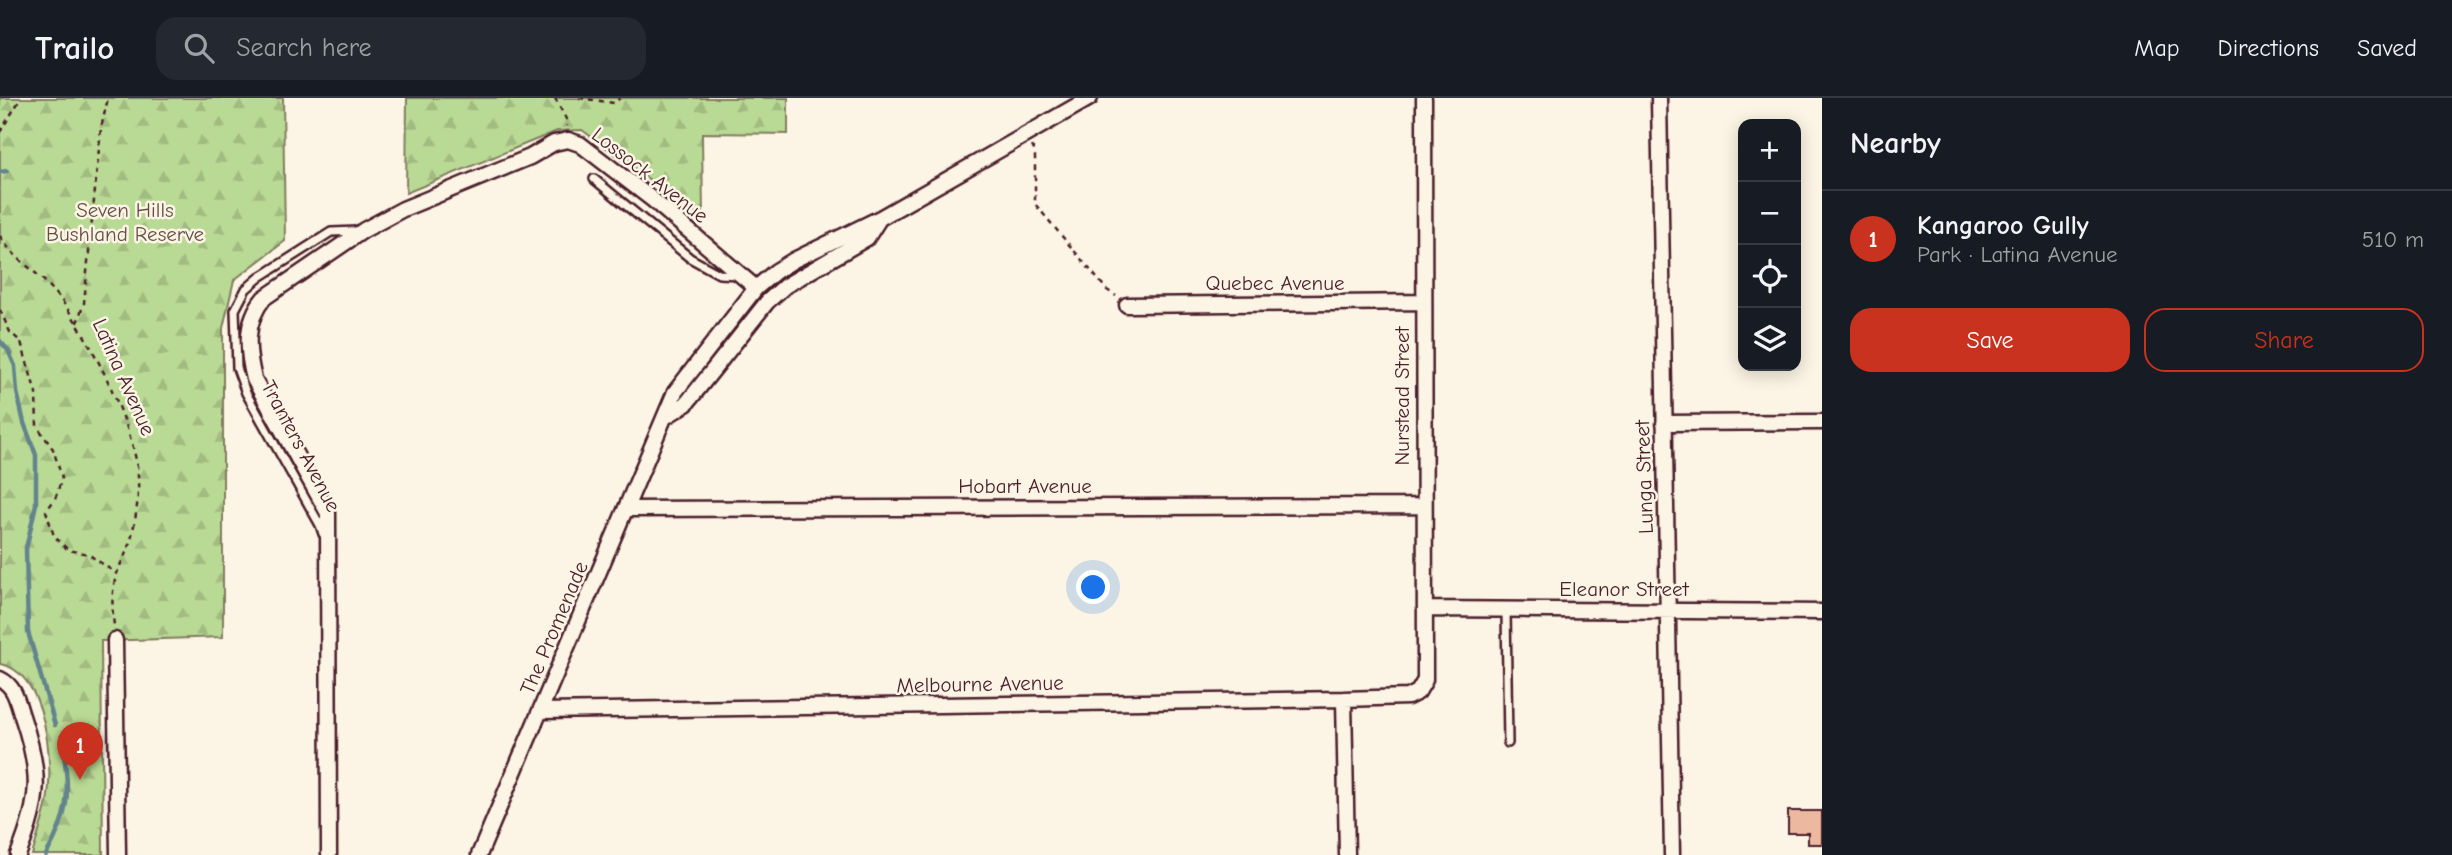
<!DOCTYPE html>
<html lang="en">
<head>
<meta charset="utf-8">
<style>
	body { margin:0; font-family:"Comic Neue",sans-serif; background:#242831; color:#f1f3f6 }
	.controls { position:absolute; right:21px; top:21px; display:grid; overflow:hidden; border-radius:14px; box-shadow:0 4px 18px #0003 }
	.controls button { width:63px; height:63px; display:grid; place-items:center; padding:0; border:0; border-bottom:2px solid #363941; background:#171b24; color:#f1f3f6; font:35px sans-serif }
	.you { position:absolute; left:1094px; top:490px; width:24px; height:24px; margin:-18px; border:5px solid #fff; border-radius:50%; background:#1a73e8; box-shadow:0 0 0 10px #1a73e833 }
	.badge { display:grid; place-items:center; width:46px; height:46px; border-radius:50%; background:#c8321e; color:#fff; font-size:23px; font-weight:700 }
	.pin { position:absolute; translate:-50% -58px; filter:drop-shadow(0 2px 4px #0008) }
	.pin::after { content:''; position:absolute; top:37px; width:24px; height:21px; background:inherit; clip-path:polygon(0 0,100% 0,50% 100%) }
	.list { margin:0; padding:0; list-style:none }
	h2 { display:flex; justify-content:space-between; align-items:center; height:91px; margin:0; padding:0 28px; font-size:30px }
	h2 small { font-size:23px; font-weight:400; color:#9ea1a6 }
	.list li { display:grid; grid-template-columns:46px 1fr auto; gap:21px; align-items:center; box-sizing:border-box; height:98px; padding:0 28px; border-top:2px solid #363941 }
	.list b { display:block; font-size:26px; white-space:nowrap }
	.list p { margin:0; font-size:23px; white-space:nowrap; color:#9ea1a6 }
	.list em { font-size:23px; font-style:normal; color:#9ea1a6 }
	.actions { display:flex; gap:14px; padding:21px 28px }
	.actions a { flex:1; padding:16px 0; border:2px solid #c8321e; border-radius:21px; text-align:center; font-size:24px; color:#c8321e }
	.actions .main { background:#c8321e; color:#fff }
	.icon { flex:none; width:38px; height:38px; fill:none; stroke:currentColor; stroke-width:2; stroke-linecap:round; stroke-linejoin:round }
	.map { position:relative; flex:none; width:1822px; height:757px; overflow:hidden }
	header { display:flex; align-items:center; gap:42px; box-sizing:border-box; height:98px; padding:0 35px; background:#171b24; border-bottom:2px solid #363941 }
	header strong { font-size:33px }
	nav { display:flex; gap:38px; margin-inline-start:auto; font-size:24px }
	.search { width:490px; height:63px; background:#242831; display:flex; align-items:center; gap:18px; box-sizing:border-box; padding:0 24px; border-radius:21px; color:#9ea1a6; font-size:26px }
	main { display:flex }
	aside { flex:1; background:#171b24 }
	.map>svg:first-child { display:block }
	.forest { fill:url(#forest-firs); stroke:#827c60; stroke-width:2 }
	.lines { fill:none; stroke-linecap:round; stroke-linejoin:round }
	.stream { stroke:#64848d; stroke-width:4.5 }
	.building { fill:#ecb89f; stroke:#4a1f2b; stroke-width:2 }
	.lane-casing { stroke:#4a1f2b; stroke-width:12 }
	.street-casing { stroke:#4a1f2b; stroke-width:19 }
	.path { stroke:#4a1f2b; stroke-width:2.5; stroke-dasharray:5 5; stroke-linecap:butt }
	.lane { stroke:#fcf5e5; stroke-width:7 }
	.street { stroke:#fcf5e5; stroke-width:14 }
	.labels { text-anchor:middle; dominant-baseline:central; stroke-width:5; stroke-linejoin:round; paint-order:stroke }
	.street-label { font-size:21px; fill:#4a1f2b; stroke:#fcf5e5 }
	.park-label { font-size:21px; fill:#664e45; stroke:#fcf5e5 }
</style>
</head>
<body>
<header>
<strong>Trailo</strong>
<div class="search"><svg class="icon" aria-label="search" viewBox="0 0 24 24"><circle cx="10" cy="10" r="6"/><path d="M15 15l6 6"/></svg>Search here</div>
<nav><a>Map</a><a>Directions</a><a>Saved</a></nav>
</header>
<main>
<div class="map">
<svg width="1822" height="757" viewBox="0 0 1822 757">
	<defs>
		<pattern id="forest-firs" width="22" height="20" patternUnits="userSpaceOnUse" patternTransform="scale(1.75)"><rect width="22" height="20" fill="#b9da94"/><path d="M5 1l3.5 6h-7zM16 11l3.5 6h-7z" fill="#a1bb80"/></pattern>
	</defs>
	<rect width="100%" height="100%" fill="#fcf5e5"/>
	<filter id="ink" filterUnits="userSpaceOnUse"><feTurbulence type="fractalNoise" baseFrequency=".0143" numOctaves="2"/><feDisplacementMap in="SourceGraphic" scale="14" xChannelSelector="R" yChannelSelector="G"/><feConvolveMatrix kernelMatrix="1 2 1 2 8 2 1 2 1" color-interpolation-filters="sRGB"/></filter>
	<g filter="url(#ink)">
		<path class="forest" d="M0,0H283L285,143L234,182L223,230V539L101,543L103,757H32C37,740 43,722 47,704C54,667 47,574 0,566Z
			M407,0H788V36L702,35L703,121L582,32L557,33L406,95Z"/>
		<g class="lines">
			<path class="stream" d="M0,74L7,73
				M0,243L8,252L15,268L17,294L24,325L36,357V406L26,451L28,534L55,627
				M46,757C68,719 71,695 63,652"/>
		</g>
		<path class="building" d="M1788,713H1822V746H1808V735H1788Z"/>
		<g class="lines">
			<g class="lane-casing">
				<path id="lane" d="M594,81L690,160L719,176L739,177
					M323,436L320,427L246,295L237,270L235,212L246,191L260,179L331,134L357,133
					M1506,512L1508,645"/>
			</g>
			<g class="street-casing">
				<path id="street" d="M1659,0L1672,757
					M1127,207L1423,204
					M665,319L686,306L767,204L785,188L867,140L879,121
					M1664,325L1822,324
					M627,411L1423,408
					M1425,511L1822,514
					M115,542L118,757
					M0,581C15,588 17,603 22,618C41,674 41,701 18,757
					M1344,601L1347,757
					M541,613L1344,601L1408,599L1418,594L1425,582L1424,0
					M329,757L328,415L254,281C247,253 244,224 264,200L364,132L403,111L530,59L554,45L568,42L580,46L653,102L756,190
					M479,757L675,294L756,190L776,173L794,162L880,120L1090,0"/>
			</g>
			<path class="path" d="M555,0L566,21L567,28
				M579,0L614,5L620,0
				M0,34L21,0
				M1032,48L1035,54V106L1107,192L1116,198
				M0,138C13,160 35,172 52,191C84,226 136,330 138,378C139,399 136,421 131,441C128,453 121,464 117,475C111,493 112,510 114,528
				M0,212L10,234L21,244L36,295L37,328L53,351L62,380L55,401L46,413L54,438L68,452L88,456L117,476
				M77,225L84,205L101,30L108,0"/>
			<use href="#lane" class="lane"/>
			<use href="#street" class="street"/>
		</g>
	</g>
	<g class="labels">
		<g class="street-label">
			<text transform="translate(650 77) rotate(38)">Lossock Avenue</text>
			<text x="1275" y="185">Quebec Avenue</text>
			<text transform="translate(124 279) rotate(66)">Latina Avenue</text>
			<text transform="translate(1402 298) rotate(-90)">Nurstead Street</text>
			<text transform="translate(301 348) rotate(62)">Tranters Avenue</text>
			<text transform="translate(1644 379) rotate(-92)">Lunga Street</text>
			<text x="1025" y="388">Hobart Avenue</text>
			<text x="1624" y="491">Eleanor Street</text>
			<text transform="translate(554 530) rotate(-67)">The Promenade</text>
			<text transform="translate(980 586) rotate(-1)">Melbourne Avenue</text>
		</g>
		<g class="park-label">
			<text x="125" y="112">Seven Hills<tspan x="125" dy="24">Bushland Reserve</tspan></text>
		</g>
	</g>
</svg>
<div class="controls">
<button>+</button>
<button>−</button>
<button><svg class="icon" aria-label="locate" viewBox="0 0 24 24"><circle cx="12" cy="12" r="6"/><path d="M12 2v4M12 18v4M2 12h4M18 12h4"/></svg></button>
<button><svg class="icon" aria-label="layers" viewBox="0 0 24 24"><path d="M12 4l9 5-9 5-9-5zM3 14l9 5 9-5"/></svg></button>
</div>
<div class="you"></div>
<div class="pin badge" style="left:80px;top:682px">1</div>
</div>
<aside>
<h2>Nearby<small></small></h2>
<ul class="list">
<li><span class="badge">1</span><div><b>Kangaroo Gully</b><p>Park · Latina Avenue</p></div><em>510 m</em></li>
</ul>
<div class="actions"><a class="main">Save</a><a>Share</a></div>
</aside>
</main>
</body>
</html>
